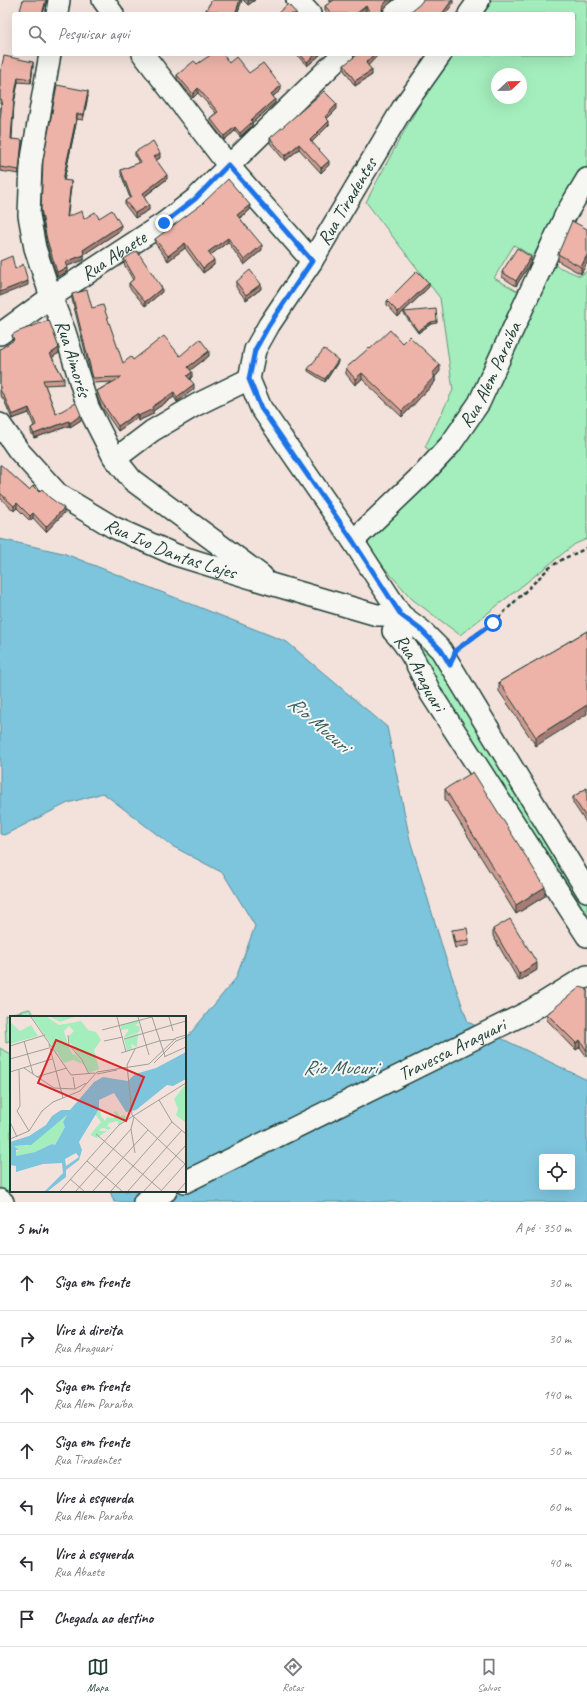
<!DOCTYPE html>
<html lang="pt">
<head>
<meta charset="utf-8">
<style>
	body { margin:0; font-family:Caveat,sans-serif; background:#f7f7f7; color:#2b2b33 }
	.controls { position:absolute; right:12px; bottom:12px; display:grid; overflow:hidden; border-radius:4px; box-shadow:0 4px 16px #0002 }
	.controls button { width:36px; height:36px; display:grid; place-items:center; padding:0; border:0; border-bottom:1px solid #e1e1e2; background:#fff; color:#2b2b33; font:20px sans-serif }
	.compass { position:absolute; left:491px; top:68px; width:36px; height:36px; border-radius:50%; background:#fff; box-shadow:0 4px 16px #0002; rotate:67deg }
	.stop { position:absolute; width:12px; height:12px; margin:-9px; border:3px solid #1a73e8; border-radius:50%; background:#fff }
	.stop.end { background:#1a73e8; border-color:#fff; box-shadow:0 1px 4px #0008 }
	.list { margin:0; padding:0; list-style:none }
	h2 { display:flex; justify-content:space-between; align-items:center; height:52px; margin:0; padding:0 16px; font-size:17px }
	h2 small { font-size:13px; font-weight:400; color:#7c7c81 }
	.list li { display:grid; grid-template-columns:26px 1fr auto; gap:12px; align-items:center; box-sizing:border-box; height:56px; padding:0 16px; border-top:1px solid #e1e1e2 }
	.list b { display:block; font-size:15px; white-space:nowrap }
	.list p { margin:0; font-size:13px; white-space:nowrap; color:#7c7c81 }
	.list em { font-size:13px; font-style:normal; color:#7c7c81 }
	.icon { flex:none; width:22px; height:22px; fill:none; stroke:currentColor; stroke-width:2; stroke-linecap:round; stroke-linejoin:round }
	.map { position:relative; flex:none; width:587px; height:1202px; overflow:hidden }
	.search { position:absolute; background:#fff; box-shadow:0 4px 16px #0002; left:12px; right:12px; top:12px; height:44px; display:flex; align-items:center; gap:10px; box-sizing:border-box; padding:0 14px; border-radius:4px; color:#7c7c81; font-size:15px }
	.sheet { height:444px; background:#fff }
	nav { display:flex; justify-content:space-around; align-items:center; box-sizing:border-box; height:56px; border-top:1px solid #e1e1e2; background:#fff; font-size:11px; color:#7c7c81 }
	nav a { display:grid; justify-items:center; gap:2px }
	nav .on { color:#1f3d34 }
	.map>svg:first-child { display:block }
	.green { fill:#a4eebd; stroke:#629678; fill-rule:evenodd }
	.water { fill:#7dc4dd; stroke:#578e99; fill-rule:evenodd }
	.lines { fill:none; stroke-linecap:round; stroke-linejoin:round }
	.minor-casing { stroke:#1f3d34; stroke-width:24 }
	.path { stroke:#1f3d34; stroke-width:2.5; stroke-dasharray:4 3; stroke-linecap:butt }
	.minor { stroke:#f6f6f2; stroke-width:21 }
	.wall { fill:#cc9a90; stroke:#1f3d34 }
	.shaded-wall { fill:#a67d76; stroke:#1f3d34 }
	.building { fill:#edb3a8; stroke:#1f3d34 }
	.route { stroke:#1a73e8; stroke-width:5 }
	.labels { text-anchor:middle; dominant-baseline:central; stroke-width:4; stroke-linejoin:round; paint-order:stroke }
	.street-label { font-size:19px; fill:#1f3d34; stroke:#f6f6f2 }
	.water-label { font-size:20px; font-style:italic; fill:#365f5e; stroke:#f6f6f2 }
	.inset-road { fill:none; stroke:#9ea099; stroke-width:1 }
	.view { fill:#d62828; fill-opacity:0.15; stroke:#d62828; stroke-width:2 }
	.inset-edge { fill:none; stroke:#1f3d34; stroke-width:2 }
</style>
</head>
<body>
<div class="map">
<svg width="587" height="1202" viewBox="0 0 587 1202">
	<rect width="100%" height="100%" fill="#f3e2dc"/>
	<filter id="ink" filterUnits="userSpaceOnUse"><feTurbulence type="fractalNoise" baseFrequency=".025" numOctaves="2"/><feDisplacementMap in="SourceGraphic" scale="8" xChannelSelector="R" yChannelSelector="G"/><feConvolveMatrix kernelMatrix="1 2 1 2 8 2 1 2 1" color-interpolation-filters="sRGB"/></filter>
	<g filter="url(#ink)">
		<path class="green" d="M491,0H587V167L553,216L533,257L514,245L494,278L519,292L474,401L435,454L425,447L453,390L440,298L366,202C393,151 419,101 452,54H573V14H481ZM497,74H521V98H497Z
			M554,265L580,276L587,271V539L575,544L460,635L412,599L361,541L485,406L541,295Z
			M416,642H421L428,647L587,900V925L414,652Z
			M30,1009L36,1017H11V1040L6,1042L5,1015Z
			M0,1048L11,1055V1188L4,1192L0,1189Z"/>
		<path class="water" d="M0,539L63,553L287,642L387,727L410,840L445,956L468,1022L587,1080V1202H114L110,1191H185V1040L236,978L255,926L223,873L172,846L103,793L68,803L4,835L0,834ZM542,1157H572V1187H542Z"/>
		<g class="lines">
			<g class="minor-casing">
				<g id="minor">
					<path d="M103,0L113,14"/>
					<path d="M297,0L310,14"/>
					<path d="M57,14L59,0"/>
					<path d="M394,14L412,0"/>
					<path d="M469,14L479,0"/>
					<path id="s1" d="M50,54L31,164L29,215L35,248L51,297L65,332L88,407L113,456L132,480L262,576"/>
					<path d="M143,54L228,165L312,261"/>
					<path id="s2" d="M0,334L51,297L164,223L195,199L343,54"/>
					<path id="s3" d="M0,424L19,451L58,494L113,527L176,555L274,585L377,615H401L421,630L441,650L587,891"/>
					<path d="M115,459L152,431L196,405L249,379"/>
					<path id="s4" d="M353,541L426,471L450,445L479,403L566,214L587,179"/>
					<path id="s5" d="M393,631C411,649 420,671 431,694L587,936"/>
					<path id="s6" d="M403,641L401,615L353,541L261,408L249,379L255,350L269,325L312,261L402,109L441,54"/>
					<path id="s7" d="M185,1182L530,1011L587,976"/>
					<path d="M0,1200L3,1202"/>
					<path d="M144,1202L166,1191"/>
				</g>
			</g>
			<path class="path" d="M459,647L493,623L549,568L563,559L587,548"/>
			<use href="#minor" class="minor"/>
		</g>
		<path class="wall" d="M212,0H242L237,14H206V10Z
			M243,0H255L248,5Z
			M328,0H393L383,10V12L384,14H368L366,11L362,14H327L325,11V6L331,2Z
			M296,54H321L307,66Z
			M229,63L281,90L273,96L275,103L252,123V126L243,135L240,137L235,131L224,140L210,122V118L216,113L198,93L193,98L177,79V75L197,64Z
			M344,65H368L372,75L355,86L344,70Z
			M33,66L31,83L18,82L14,103L12,139L22,144L19,174L0,171V120L1,104H0V73Z
			M88,96L83,120L77,119L64,180L71,186L67,217L84,219L99,218L121,230L84,254V260L66,266L67,272L57,277L47,245L41,214L43,161Z
			M337,109L327,119L329,125L312,142L329,165L321,173L299,149L285,161L270,143V138Z
			M135,152L160,158L156,160L167,179L144,197L149,210L135,218L125,205V201L130,198L121,174V170L139,163L135,156Z
			M250,210L240,218L262,250L244,265L228,242L210,255L214,265L203,273L185,248L168,261L155,243V239Z
			M587,229L581,274L558,261V254Z
			M124,259L162,292L145,306L129,287V283L133,280L124,264Z
			M531,262L516,286L502,277V272Z
			M236,282L261,289L246,300L236,287Z
			M429,287L398,317L387,305V301Z
			M72,294L92,308L123,363L133,360L180,356H209L190,370L192,377L190,379L194,389L177,402L174,397L153,411V414L138,421L137,418L118,431L101,406L97,396V391L112,382L93,383L72,299Z
			M404,312L437,321V323L431,324L418,333L404,314Z
			M12,335L59,353L52,357L64,379V384L45,385L56,414L81,420L70,427L69,426L34,438L31,432V428L34,426L29,413L12,419L4,400L0,395V349L13,341Z
			M402,343L440,371L435,377V382L402,417L362,379L355,385L346,374V368L370,349Z
			M338,362L325,382L308,371V369Z
			M0,465L29,490L39,492L64,513L46,532L33,518L30,521L17,508L14,511L0,498Z
			M587,631L536,746L499,691V682Z
			M587,788V824L573,803V797Z
			M445,789L545,896L516,914L445,799Z
			M493,929L537,970L519,981L493,936Z
			M452,930L469,940V945L455,948L452,935Z
			M587,989V1057L580,1047L576,1050L547,1020V1014Z"/>
		<path class="shaded-wall" d="M46,0H47L43,14H42Z
			M240,0H242L237,14H235Z
			M249,0H255L248,5V1Z
			M388,0H393L383,10L382,14L383,5Z
			M452,0H453V4L445,14H442Z
			M366,6V11L362,14H356Z
			M316,54H321L307,66V62Z
			M374,54H379L366,68V63Z
			M33,62V66L31,83V79Z
			M372,70V75L355,86V81Z
			M18,77V82L14,103L11,143L14,99Z
			M281,86V90L271,98V94Z
			M198,88V93L193,98V94Z
			M88,91V96L83,120V115Z
			M275,99V103L252,123V126L240,137V133L251,120Z
			M337,104V109L325,121V117Z
			M77,114V119L63,185V180Z
			M329,121V125L310,144V140Z
			M235,127V131L224,140V136Z
			M22,140V144L19,174V170Z
			M299,144V149L285,161V156Z
			M160,153V158L154,161V157Z
			M329,161V165L321,173V168Z
			M167,175V179L142,198V194Z
			M71,181V186L67,222V217Z
			M149,205V210L135,218V213Z
			M250,205V210L237,219V215Z
			M121,225V230L83,255V250Z
			M228,238V242L208,257V252Z
			M185,243V248L168,261V256Z
			M262,245V250L244,265V260Z
			M84,255V260L65,267V262Z
			M587,255V263L581,274V267Z
			M531,257V262L516,286V281Z
			M214,260V265L203,273V268Z
			M67,268V272L57,277V272Z
			M28,281V285L0,296V292Z
			M429,283V287L398,317V312Z
			M261,284V289L246,300V295Z
			M162,288V292L145,306V302Z
			M431,322V324L418,333V331Z
			M59,348V353L50,359V354Z
			M209,351V356L188,372V367Z
			M338,360V362L325,382V379Z
			M440,365V371L435,377V382L402,417V411L432,374Z
			M192,372V377L187,381V376Z
			M362,373V379L355,385V379Z
			M194,384V389L177,402V397Z
			M174,392V397L153,411V414L138,421V416Z
			M29,408V413L12,419V415Z
			M137,413V418L118,431V426Z
			M81,415V420L70,427V423Z
			M69,421V426L34,438V434Z
			M17,503V508L14,511V506Z
			M64,508V513L46,532V527Z
			M33,513V518L30,521V516Z
			M587,705V714L536,746V737Z
			M545,887V896L516,914V905Z
			M537,963V970L519,981V974Z
			M580,1040V1047L576,1050V1043Z"/>
		<path class="building" d="M23,0H46L42,14H19Z
			M212,0H240L235,14H227L206,10Z
			M334,0H388L383,5L382,10L384,14H371L366,6L356,14H332L325,6Z
			M423,0H452L442,14H407L419,5Z
			M288,4L297,14H277Z
			M212,54H223L229,63L236,57L249,73L263,63L281,86L271,94L275,99L251,120L252,122L240,133L235,127L224,136L210,118L218,112L198,88L193,94L177,75L194,61L197,64Z
			M300,54H316L307,62Z
			M358,54H374L366,63L372,70L355,81L344,65Z
			M4,56L33,62L31,79L18,77L14,99L11,139L22,140L19,170L0,167V120L2,100L0,99V73Z
			M57,85L88,91L83,115L77,114L63,180L71,181L67,217L82,211L84,219L95,212L99,218L112,210L121,225L83,250L84,255L65,262L67,268L57,272L47,240L41,209L43,161Z
			M324,91L337,104L325,117L329,121L310,140L329,161L321,168L299,144L285,156L270,138Z
			M153,141L160,153L154,157L167,175L142,194L149,205L135,213L125,201L131,197L121,170L141,162L135,152Z
			M228,179L250,205L237,215L262,245L244,260L228,238L208,252L214,260L203,268L185,243L168,256L155,239L202,204Z
			M572,221L587,229V255L581,267L558,254Z
			M517,248L531,257L516,281L502,272Z
			M137,251L162,288L145,302L129,283L135,278L124,259Z
			M12,256L15,269L23,264L28,281L0,292V261Z
			M250,270L261,284L246,295L236,282Z
			M417,271L429,283L398,312L387,301Z
			M87,290L92,308L103,305L123,363L131,357L133,360L164,336L180,356L200,339L209,351L188,367L192,372L187,376L194,384L177,397L174,392L152,407L153,409L138,416L137,413L118,426L101,401L97,391L122,377L93,378L72,294Z
			M436,309L437,321L431,322L418,331L404,312Z
			M49,320L59,348L50,354L64,379L43,380L56,414L76,403L81,415L70,423L69,421L34,434L31,428L36,425L29,408L12,415L4,396L0,390V349L14,340L12,335L17,332Z
			M390,330L402,343L409,336L440,365L432,374L435,376L402,411L362,373L355,379L346,368L369,348L370,349Z
			M324,349L338,360L325,379L308,369Z
			M0,465H1L29,490L33,486L39,492L42,489L49,497L64,508L46,527L33,513L30,516L17,503L14,506L0,493Z
			M587,631V705L536,737L499,682Z
			M473,772L545,887L516,905L445,789Z
			M587,788V819L573,797Z
			M510,919L537,963L519,974L493,929Z
			M467,928L469,940L455,943L452,930Z
			M580,987L587,989V1051L580,1040L576,1043L547,1014Z"/>
	</g>
	<g class="lines" filter="url(#ink)">
		<path class="route" d="M164,223L195,199L228,165L312,261L269,325L255,350L249,379L261,408L353,541L401,615L421,630L441,650L450,665L456,650L493,623"/>
	</g>
	<g class="labels">
		<g class="street-label">
			<text stroke="none"><textPath href="#s6" startOffset="512">Rua Tiradentes</textPath></text>
			<text stroke="none"><textPath href="#s2" startOffset="138">Rua Abaete</textPath></text>
			<text stroke="none"><textPath href="#s1" startOffset="313">Rua Aimorés</textPath></text>
			<text stroke="none"><textPath href="#s4" startOffset="218">Rua Alem Paraíba</textPath></text>
			<text stroke="none"><textPath href="#s3" startOffset="217">Rua Ivo Dantas Lajes</textPath></text>
			<text stroke="none"><textPath href="#s5" startOffset="50">Rua Araguari</textPath></text>
			<text stroke="none"><textPath href="#s7" startOffset="298">Travessa Araguari</textPath></text>
		</g>
		<g class="water-label">
			<text transform="translate(319 724) rotate(41)">Rio Mucuri</text>
			<text x="340" y="1067">Rio Mucuri</text>
		</g>
	</g>
	<g transform="translate(10 1016)">
		<rect width="176" height="176" fill="#f3e2dc"/>
		<path d="M22,1H37L49,9L71,5L78,14L86,16L91,24L84,34L89,53L79,57L75,48L65,35L66,32L59,26V20L64,15L59,10L54,15L58,29L63,39L65,38L75,49L63,44L54,47ZM41,1H64L50,6ZM128,4L129,7L125,9L130,11L129,16L114,22L116,17L118,16V13L111,14V9ZM0,6L10,15L21,9L28,20L0,28ZM128,17L127,31L121,28L122,33L117,35L114,23ZM176,68V107L166,99L168,93L164,83ZM90,94L91,100L95,105L97,101L103,102L106,99L103,96L106,95L110,100L115,99L116,104L108,109V105L99,107L97,110L101,112L98,114L94,112L90,113V115H97L87,122L80,119L91,106L85,98ZM57,99L53,106L55,111L45,129L42,128L25,136L6,140L5,137L9,134L4,130H18Z" fill="#a4eebd"/>
		<path d="M176,36V63L163,70L157,69L126,94L116,96L104,77L89,84V93L69,126L72,134L69,144L56,154V161L38,175H35L53,157L52,147L33,148L6,156V150L0,149V126L19,120L36,109L42,100L51,94H60L84,66L93,61L118,65L125,58L146,52ZM57,99L53,106L55,111L45,129L42,128L25,136L6,140V134H9L4,130L21,129ZM66,137L69,141L56,150L55,143Z" fill="#7dc4dd" fill-rule="evenodd"/>
		<path class="inset-road" d="M21,1L61,59L85,57M107,1L116,36M128,1L139,39M142,1L155,40M159,1L163,15M92,14L142,1M58,19L59,29L72,44L79,58M114,23L176,5M14,25L23,58M94,25L113,21M39,28L53,82M0,30L35,19M125,33L117,49L122,99L176,149M111,37L149,25L166,23M154,41L176,31M0,43L39,32M144,47L166,25L176,21M14,52L44,72L65,73L76,67M9,54L10,90L7,95L19,115M0,56L42,43M87,58L107,54M26,61L57,52M63,61L65,73M149,84L162,106L176,118M0,106L7,121M121,113L125,137M86,118L152,175M0,123L19,115L32,95L43,86L70,75L87,56L139,48L166,22L176,19M77,145L112,175M60,163L74,175M50,175L109,109L176,67M66,175L121,113L124,101M83,175L138,114M101,175L162,106M118,175L172,114M134,175L176,129M151,175L176,147M168,175L176,166"/>
		<path class="view" d="M46,24L134,61L116,105L28,67Z"/>
		<rect width="176" height="176" class="inset-edge"/>
	</g>
</svg>
<div class="controls">
<button><svg class="icon" aria-label="locate" viewBox="0 0 24 24"><circle cx="12" cy="12" r="6"/><path d="M12 2v4M12 18v4M2 12h4M18 12h4"/></svg></button>
</div>
<svg class="compass" viewBox="-18 -18 36 36"><path d="M0-13l5 13h-10z" fill="#e53935"/><path d="M0 13l5-13h-10z" fill="#7c7c81"/></svg>
<div class="stop" style="left:493px;top:623px"></div>
<div class="stop end" style="left:164px;top:223px"></div>
<div class="search"><svg class="icon" aria-label="search" viewBox="0 0 24 24"><circle cx="10" cy="10" r="6"/><path d="M15 15l6 6"/></svg>Pesquisar aqui</div>
</div>
<section class="sheet">
<h2>5 min<small>A pé · 350 m</small></h2>
<ul class="list">
<li><svg class="icon" aria-label="ahead" viewBox="0 0 24 24"><path d="M12 20V5M6 11l6-6 6 6"/></svg><div><b>Siga em frente</b></div><em>30 m</em></li>
<li><svg class="icon" aria-label="right" viewBox="0 0 24 24"><path d="M7 20v-9h11M14 6l5 5-5 5"/></svg><div><b>Vire à direita</b><p>Rua Araguari</p></div><em>30 m</em></li>
<li><svg class="icon" aria-label="ahead" viewBox="0 0 24 24"><path d="M12 20V5M6 11l6-6 6 6"/></svg><div><b>Siga em frente</b><p>Rua Alem Paraíba</p></div><em>140 m</em></li>
<li><svg class="icon" aria-label="ahead" viewBox="0 0 24 24"><path d="M12 20V5M6 11l6-6 6 6"/></svg><div><b>Siga em frente</b><p>Rua Tiradentes</p></div><em>50 m</em></li>
<li><svg class="icon" aria-label="left" viewBox="0 0 24 24"><path d="M17 20v-9H6M10 6l-5 5 5 5"/></svg><div><b>Vire à esquerda</b><p>Rua Alem Paraíba</p></div><em>60 m</em></li>
<li><svg class="icon" aria-label="left" viewBox="0 0 24 24"><path d="M17 20v-9H6M10 6l-5 5 5 5"/></svg><div><b>Vire à esquerda</b><p>Rua Abaete</p></div><em>40 m</em></li>
<li><svg class="icon" aria-label="arrive" viewBox="0 0 24 24"><path d="M6 21V4h12l-3 4 3 4H6"/></svg><div><b>Chegada ao destino</b></div></li>
</ul>
</section>
<nav>
<a class="on"><svg class="icon" aria-label="map" viewBox="0 0 24 24"><path d="M3 6l6-2 6 2 6-2v14l-6 2-6-2-6 2zM9 4v14M15 6v14"/></svg>Mapa</a>
<a><svg class="icon" aria-label="directions" viewBox="0 0 24 24"><path d="M12 3l9 9-9 9-9-9zM9 14v-3h6M13 9l2 2-2 2"/></svg>Rotas</a>
<a><svg class="icon" aria-label="saved" viewBox="0 0 24 24"><path d="M7 4h10v16l-5-4-5 4z"/></svg>Salvos</a>
</nav>
</body>
</html>
